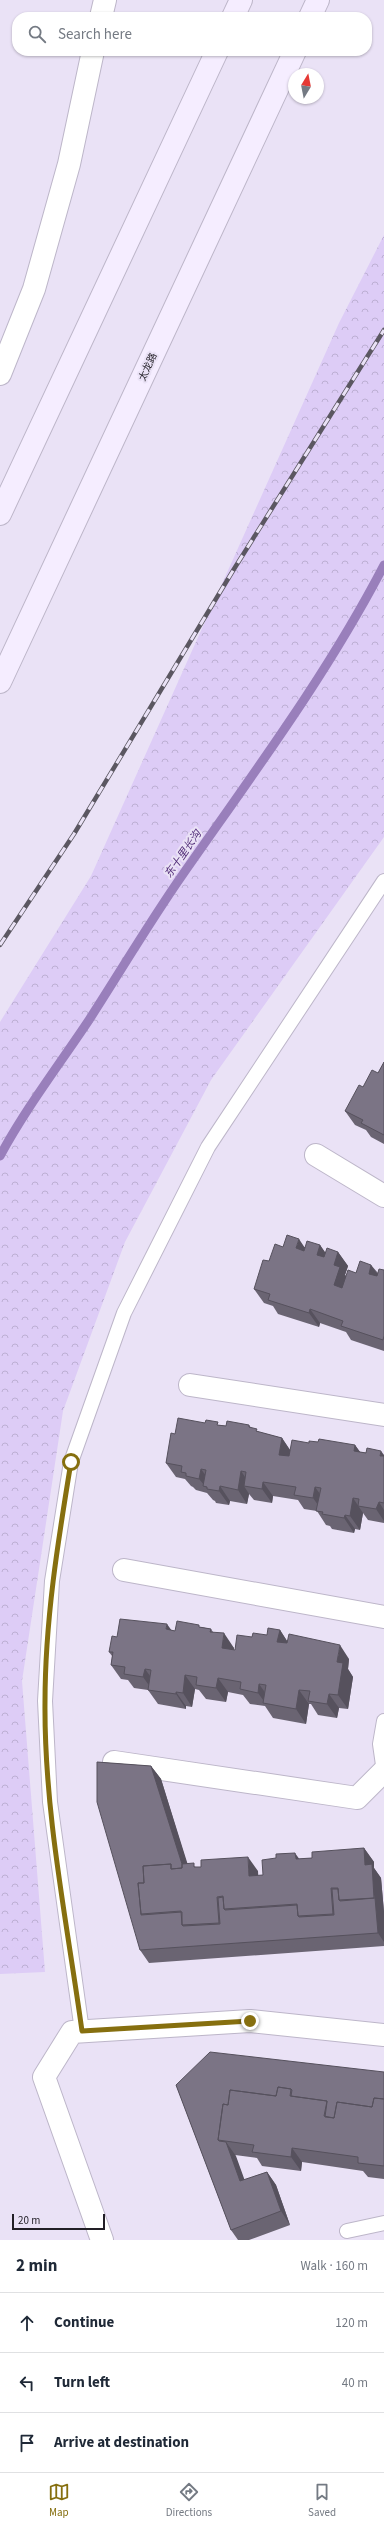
<!DOCTYPE html>
<html lang="en">
<head>
<meta charset="utf-8">
<style>
	body { margin:0; font-family:"Source Sans 3","Noto Sans SC",sans-serif; background:#f6f6f7; color:#1f2937 }
	.compass { position:absolute; left:288px; top:68px; width:36px; height:36px; border-radius:50%; background:#fff; box-shadow:0 1px 3px #0004; rotate:10deg }
	.scale { position:absolute; left:12px; bottom:10px; width:93px; box-sizing:border-box; padding-left:4px; border:2px solid #221f26; border-top:0; font-size:11px; line-height:14px; white-space:nowrap; color:#221f26; -webkit-text-stroke:3px #eae2f6; paint-order:stroke }
	.stop { position:absolute; width:12px; height:12px; margin:-9px; border:3px solid #866f0f; border-radius:50%; background:#fff }
	.stop.end { background:#866f0f; border-color:#fff; box-shadow:0 1px 4px #0008 }
	.list { margin:0; padding:0; list-style:none }
	h2 { display:flex; justify-content:space-between; align-items:center; height:52px; margin:0; padding:0 16px; font-size:17px }
	h2 small { font-size:13px; font-weight:400; color:#747a83 }
	.list li { display:grid; grid-template-columns:26px 1fr auto; gap:12px; align-items:center; box-sizing:border-box; height:60px; padding:0 16px; border-top:1px solid #e0e1e3 }
	.list b { display:block; font-size:15px; white-space:nowrap }
	.list em { font-size:13px; font-style:normal; color:#747a83 }
	.icon { flex:none; width:22px; height:22px; fill:none; stroke:currentColor; stroke-width:2; stroke-linecap:round; stroke-linejoin:round }
	.map { position:relative; flex:none; width:384px; height:2240px; overflow:hidden }
	.search { position:absolute; background:#fff; box-shadow:0 1px 3px #0004; left:12px; right:12px; top:12px; height:44px; display:flex; align-items:center; gap:10px; box-sizing:border-box; padding:0 14px; border-radius:16px; color:#747a83; font-size:15px }
	.sheet { height:232px; background:#fff }
	nav { display:flex; justify-content:space-around; align-items:center; box-sizing:border-box; height:56px; border-top:1px solid #e0e1e3; background:#fff; font-size:11px; color:#747a83 }
	nav a { display:grid; justify-items:center; gap:2px }
	nav .on { color:#866f0f }
	.map>svg:first-child { display:block }
	.forest { fill:url(#forest-crowns) }
	.lines { fill:none; stroke-linecap:round; stroke-linejoin:round }
	.stream { stroke:#997fbb; stroke-width:9 }
	.lane-casing { stroke:#bdb6c9; stroke-width:16 }
	.street-casing { stroke:#bdb6c9; stroke-width:24 }
	.secondary-casing { stroke:#bdb6c9; stroke-width:24 }
	.lane { stroke:#fff; stroke-width:14 }
	.street { stroke:#fff; stroke-width:22 }
	.secondary { stroke:#f5edff; stroke-width:22 }
	.rail-casing { stroke:#5b5761; stroke-width:4.5 }
	.rail { stroke:#eae2f6; stroke-width:3; stroke-dasharray:9; stroke-linecap:butt }
	.wall { fill:#6a6472 }
	.shaded-wall { fill:#56515d }
	.building { fill:#7b7485; stroke:#56515d }
	.route { stroke:#866f0f; stroke-width:5 }
	.labels { text-anchor:middle; dominant-baseline:central; stroke-width:4; stroke-linejoin:round; paint-order:stroke }
	.street-label { font-size:10px; fill:#221f26; stroke:#eae2f6 }
	.water-label { font-size:11px; font-style:italic; fill:#532f79; stroke:#eae2f6 }
</style>
</head>
<body>
<div class="map">
<svg width="384" height="2240" viewBox="0 0 384 2240">
	<defs>
		<pattern id="forest-crowns" width="20" height="18" patternUnits="userSpaceOnUse"><rect width="20" height="18" fill="#ddccf6"/><path d="M2 6a3 3 0 1 1 6 0M12 15a3 3 0 1 1 6 0" fill="none" stroke="#bdafd3"/></pattern>
	</defs>
	<rect width="100%" height="100%" fill="#eae2f6"/>
	<path class="forest" d="M384,235V837L211,1080L125,1242L63,1411L22,1681L45,1972L0,1974V1022L91,876L339,323Z"/>
	<g class="lines">
		<path class="stream" d="M0,1156C26,1108 59,1065 89,1020C120,972 149,923 181,877C252,775 327,675 384,565"/>
		<g class="lane-casing">
			<path id="lane" d="M384,1721L380,1744L384,1772
				M82,2031L50,1802L45,1701L52,1581L71,1462L124,1313L208,1147L384,881
				M347,2231L384,2223"/>
		</g>
		<g class="street-casing">
			<path id="street" d="M101,17L105,0
				M0,374L34,289L69,164L93,51
				M316,1155L384,1196
				M190,1385L384,1415
				M124,1570L384,1617
				M114,1762L357,1798L383,1772
				M102,2240L44,2077L72,2032L250,2021L384,2035"/>
		</g>
		<g class="secondary-casing">
			<path id="secondary" d="M233,17L241,0
				M310,17L318,0
				M0,514L217,51
				M0,682L295,51"/>
		</g>
		<use href="#lane" class="lane"/>
		<use href="#street" class="street"/>
		<use href="#secondary" class="secondary"/>
		<g class="rail-casing">
			<path id="rail" d="M0,945L74,834L234,569L384,330"/>
		</g>
		<use href="#rail" class="rail"/>
	</g>
	<path class="wall" d="M384,1062V1144L371,1137L366,1130L355,1125L345,1111L363,1087L378,1073Z
		M320,1245L325,1253L338,1252L348,1266L345,1275L346,1276L356,1273L371,1265L378,1273L384,1270V1351L351,1340L346,1332L320,1323L319,1327L278,1314L273,1306L264,1303L254,1289L269,1261L283,1247H305Z
		M220,1425L226,1426L249,1425L251,1428L259,1432L282,1438L290,1450L309,1443L318,1442L355,1445L360,1452L384,1455V1523L368,1520L363,1513L360,1530L355,1529L354,1533L332,1529L330,1526L326,1525L317,1511L304,1509L298,1500L273,1496L272,1503L254,1500L249,1494L247,1504L230,1501L229,1505L216,1503L215,1501L213,1500L207,1493L196,1490L193,1487L191,1486L185,1479L176,1477L166,1463L175,1434Z
		M201,1627L211,1629L213,1632L234,1648V1650H235L252,1637L267,1635L280,1630L287,1641L349,1659L348,1669L353,1677L348,1709L339,1708L337,1718L318,1715L311,1704H309L306,1724L273,1718L265,1706L250,1704L243,1695L228,1692L226,1702L206,1699L199,1690L195,1689L192,1707L186,1706V1709L158,1704L148,1690L134,1688L128,1680L121,1679L111,1665L112,1656L109,1652L117,1637L171,1630L175,1631Z
		M97,1762L151,1766L161,1779L187,1864L196,1867L258,1871V1876L263,1875L299,1859L312,1858L364,1848L374,1862V1868L381,1878L384,1912V1946L149,1963L140,1950Z
		M384,2072V2179L368,2177L363,2171L302,2162L301,2171L262,2166L257,2158L235,2155L244,2180L267,2172L276,2185L290,2225L249,2240H238L231,2230L176,2085Z"/>
	<path class="shaded-wall" d="M299,1239L309,1254L296,1248Z
		M320,1245L330,1259L317,1255Z
		M338,1252L348,1266L345,1275L350,1281L344,1299L334,1285V1265Z
		M371,1265L381,1279L369,1274Z
		M310,1309L320,1323L319,1327L309,1313Z
		M282,1438L292,1453L289,1469L279,1455Z
		M355,1445L365,1459L354,1451Z
		M381,1451L384,1455V1461L380,1456Z
		M201,1469L211,1483L207,1487L205,1486L199,1479Z
		M241,1471L251,1486H244L249,1494L247,1504L238,1490Z
		M263,1482L273,1496L272,1503L262,1489Z
		M220,1486L230,1501L229,1505L219,1491Z
		M315,1487L325,1501L323,1512L313,1498Z
		M353,1498L363,1513L360,1530L350,1516Z
		M379,1502L384,1510V1521L376,1509Z
		M345,1515L355,1529L354,1533L344,1518Z
		M167,1624L177,1638L166,1629Z
		M280,1630L289,1644L277,1642Z
		M224,1633L234,1648L231,1662L222,1648Z
		M340,1645L349,1659L348,1669L353,1677L348,1709L338,1695L337,1662Z
		M145,1669L155,1683L153,1691L143,1677Z
		M185,1675L195,1689L192,1707L183,1693Z
		M218,1678L228,1692L226,1702L216,1688Z
		M259,1684L269,1698L266,1704L258,1693Z
		M299,1690L309,1704L306,1724L296,1709Z
		M176,1692L186,1706V1709L176,1694Z
		M329,1694L339,1708L337,1718L327,1704Z
		M151,1766L161,1779L192,1878L182,1865Z
		M364,1848L374,1862V1868L381,1878L384,1912V1942L378,1933L375,1898L365,1865Z
		M295,1853L305,1867L296,1859Z
		M248,1857L258,1871L259,1890L249,1876Z
		M226,2142L236,2156L250,2195L240,2181Z
		M292,2148L302,2162L301,2171L291,2157Z
		M267,2172L276,2185L290,2225L281,2211Z"/>
	<path class="building" d="M384,1062V1135L361,1123L363,1120L345,1111L359,1085L363,1087L372,1070L378,1073Z
		M287,1235L299,1239L296,1248L304,1251L307,1241L320,1245L317,1255L324,1257L327,1248L338,1252L334,1265L340,1267L334,1285L342,1288L348,1270L356,1273L360,1261L371,1265L369,1274L377,1276L379,1269L384,1270V1336L383,1340L341,1326L343,1321L310,1309L309,1313L268,1300L270,1294L254,1289L263,1260L269,1261L275,1244L283,1247Z
		M178,1418L205,1423L206,1420L218,1422L217,1425L226,1426L227,1421L249,1425V1427L257,1429L256,1431L282,1438L279,1455L289,1456L292,1440L309,1443V1441L318,1442L319,1439L355,1445L354,1451L366,1453L367,1448L381,1451L380,1456H384V1503L379,1502L376,1509L358,1506L359,1499L353,1498L350,1516L345,1515L344,1518L322,1514L323,1512L316,1511L321,1488L315,1487L313,1498L294,1495L296,1487L263,1482L262,1489L244,1486L246,1472L241,1471L238,1490L220,1486L219,1491L207,1489V1487L203,1486L206,1470L201,1469L199,1479L186,1476V1473L181,1472L182,1466L166,1463L171,1433L175,1434Z
		M120,1619L167,1624L166,1629L175,1631L177,1621L199,1625V1627L211,1629L210,1632L224,1633L222,1648L235,1650L237,1635L252,1637L253,1633L267,1635L268,1628L280,1630L277,1642L287,1643L289,1634L340,1645L337,1662L343,1663L338,1695L329,1694L327,1704L308,1701L310,1691L299,1690L296,1709L263,1703L266,1685L259,1684L258,1693L240,1689L241,1682L218,1678L216,1688L196,1685L197,1677L185,1675L183,1693L176,1692V1694L148,1690L151,1670L145,1669L143,1677L124,1674L125,1667L111,1665L113,1652H109L112,1636L117,1637Z
		M97,1762L151,1766L182,1864V1868L171,1869V1864L143,1866L144,1883H138L141,1914V1915L182,1912V1925L183,1926L220,1924L218,1898L223,1897L224,1909L225,1910L297,1905L298,1916L299,1917L334,1915L332,1889H338L339,1900L340,1901L375,1898L378,1933L140,1950L97,1802Z
		M364,1848L365,1865L372,1864L374,1898L339,1900L338,1888H331L333,1914L298,1916L297,1904L224,1909L223,1896L217,1897L219,1923L182,1925L181,1911L141,1914L138,1883H144L143,1866L171,1864V1869L182,1868V1864L194,1863V1867H201V1860L248,1857L249,1876L263,1875L262,1860L276,1858V1854L295,1853L296,1859L312,1858V1852Z
		M210,2052L384,2072V2099L374,2098L372,2107L337,2102L334,2118L325,2117L327,2102V2101L291,2096L292,2090L291,2089L278,2087L276,2096L230,2090L228,2105L223,2104L218,2140L219,2141L226,2142L240,2181L267,2172L281,2211L231,2230L176,2085Z
		M278,2087L291,2089L290,2096L327,2101L324,2116L334,2118L337,2102L372,2107L374,2098L384,2099V2166L358,2163V2157L292,2148L291,2157L252,2152L254,2145L218,2140L223,2104L228,2105L230,2090L276,2096Z"/>
	<g class="lines">
		<path class="route" d="M71,1462C58,1541 45,1621 45,1702C44,1812 67,1922 82,2031L250,2021"/>
	</g>
	<g class="labels">
		<g class="street-label">
			<text transform="translate(148 367) rotate(-65)">太龙路</text>
		</g>
		<g class="water-label">
			<text transform="translate(183 854) rotate(-55)">东十里长沟</text>
		</g>
	</g>
</svg>
<svg class="compass" viewBox="-18 -18 36 36"><path d="M0-13l5 13h-10z" fill="#e53935"/><path d="M0 13l5-13h-10z" fill="#747a83"/></svg>
<div class="scale">20 m</div>
<div class="stop" style="left:71px;top:1462px"></div>
<div class="stop end" style="left:250px;top:2021px"></div>
<div class="search"><svg class="icon" aria-label="search" viewBox="0 0 24 24"><circle cx="10" cy="10" r="6"/><path d="M15 15l6 6"/></svg>Search here</div>
</div>
<section class="sheet">
<h2>2 min<small>Walk · 160 m</small></h2>
<ul class="list">
<li><svg class="icon" aria-label="ahead" viewBox="0 0 24 24"><path d="M12 20V5M6 11l6-6 6 6"/></svg><div><b>Continue</b></div><em>120 m</em></li>
<li><svg class="icon" aria-label="left" viewBox="0 0 24 24"><path d="M17 20v-9H6M10 6l-5 5 5 5"/></svg><div><b>Turn left</b></div><em>40 m</em></li>
<li><svg class="icon" aria-label="arrive" viewBox="0 0 24 24"><path d="M6 21V4h12l-3 4 3 4H6"/></svg><div><b>Arrive at destination</b></div></li>
</ul>
</section>
<nav>
<a class="on"><svg class="icon" aria-label="map" viewBox="0 0 24 24"><path d="M3 6l6-2 6 2 6-2v14l-6 2-6-2-6 2zM9 4v14M15 6v14"/></svg>Map</a>
<a><svg class="icon" aria-label="directions" viewBox="0 0 24 24"><path d="M12 3l9 9-9 9-9-9zM9 14v-3h6M13 9l2 2-2 2"/></svg>Directions</a>
<a><svg class="icon" aria-label="saved" viewBox="0 0 24 24"><path d="M7 4h10v16l-5-4-5 4z"/></svg>Saved</a>
</nav>
</body>
</html>
